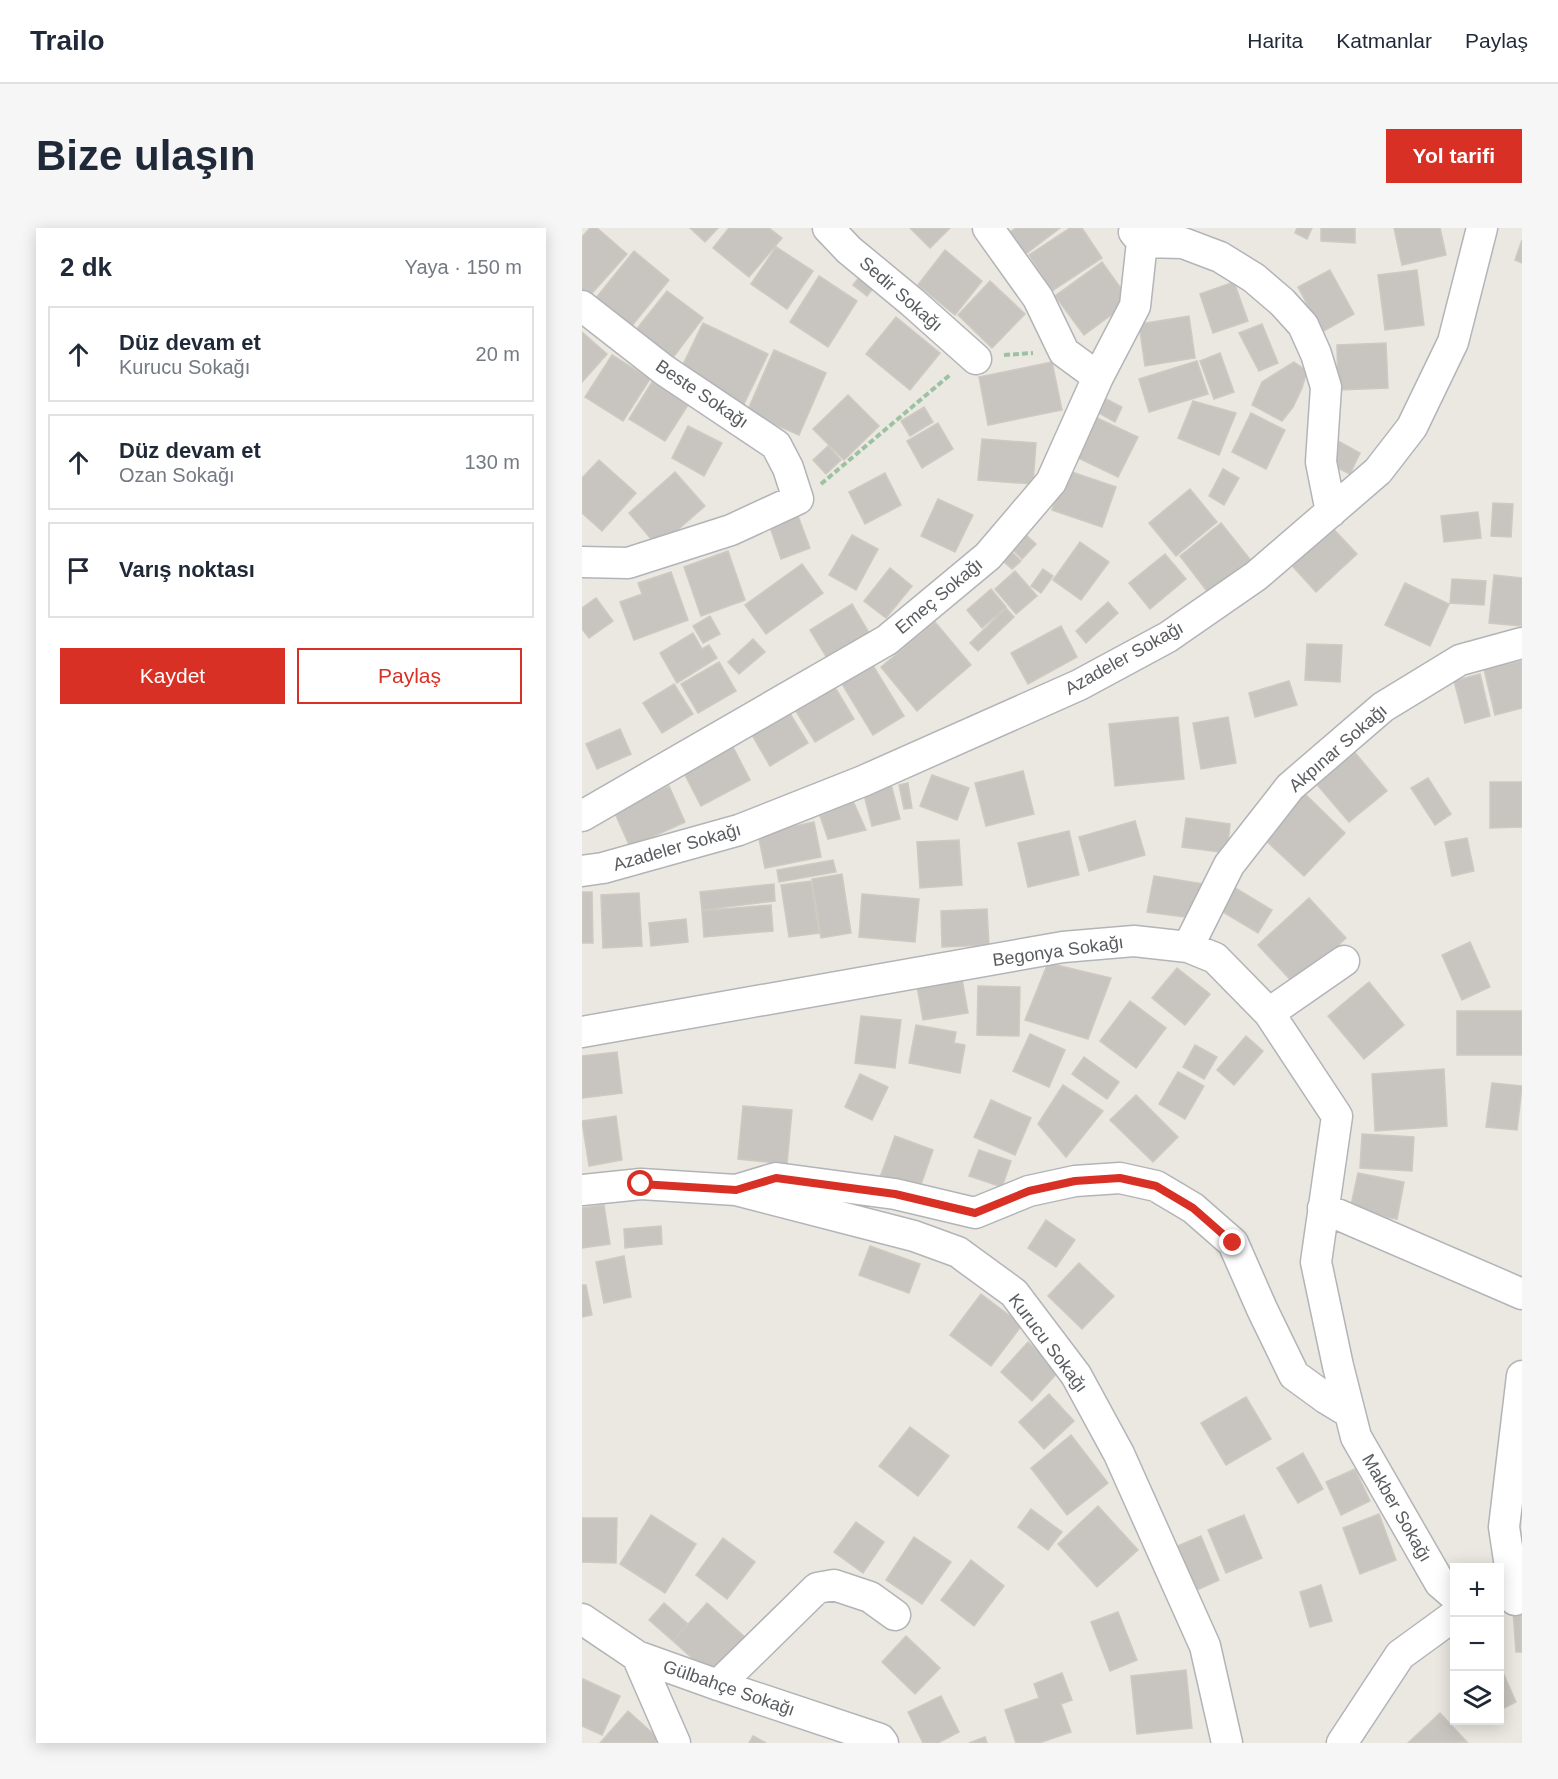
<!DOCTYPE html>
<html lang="tr">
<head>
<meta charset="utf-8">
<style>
	body { margin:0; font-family:Helvetica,sans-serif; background:#f6f6f7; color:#1f2937 }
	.controls { position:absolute; right:18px; bottom:18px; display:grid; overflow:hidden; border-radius:0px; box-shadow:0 3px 15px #0003 }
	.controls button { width:54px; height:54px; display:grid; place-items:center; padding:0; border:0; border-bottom:2px solid #e0e1e3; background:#fff; color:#1f2937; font:30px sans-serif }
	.stop { position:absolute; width:18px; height:18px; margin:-14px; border:4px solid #d93025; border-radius:50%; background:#fff }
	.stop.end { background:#d93025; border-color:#fff; box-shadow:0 2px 6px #0008 }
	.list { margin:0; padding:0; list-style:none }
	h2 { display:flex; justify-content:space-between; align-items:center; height:78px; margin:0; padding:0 24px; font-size:26px }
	h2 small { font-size:20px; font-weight:400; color:#747a83 }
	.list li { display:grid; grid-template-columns:39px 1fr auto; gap:18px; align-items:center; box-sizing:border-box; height:96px; margin:0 12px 12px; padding:0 12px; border:2px solid #e0e1e3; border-radius:0px }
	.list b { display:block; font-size:22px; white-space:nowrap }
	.list p { margin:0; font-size:20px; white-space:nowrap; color:#747a83 }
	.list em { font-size:20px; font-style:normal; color:#747a83 }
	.actions { display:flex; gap:12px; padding:18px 24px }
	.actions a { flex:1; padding:14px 0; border:2px solid #d93025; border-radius:0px; text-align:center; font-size:21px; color:#d93025 }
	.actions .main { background:#d93025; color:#fff }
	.icon { flex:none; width:33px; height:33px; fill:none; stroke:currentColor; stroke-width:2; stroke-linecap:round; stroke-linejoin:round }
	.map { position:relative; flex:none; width:940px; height:1515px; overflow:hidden; border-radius:0px }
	header { display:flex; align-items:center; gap:36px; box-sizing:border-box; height:84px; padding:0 30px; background:#fff; border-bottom:2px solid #e0e1e3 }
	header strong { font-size:28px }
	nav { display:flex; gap:33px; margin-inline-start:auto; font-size:21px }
	.intro { display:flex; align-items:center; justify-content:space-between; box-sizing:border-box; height:144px; padding:0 36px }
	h1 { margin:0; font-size:42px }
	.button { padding:15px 27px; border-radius:0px; background:#d93025; color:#fff; font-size:21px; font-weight:700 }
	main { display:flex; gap:36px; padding:0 36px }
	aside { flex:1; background:#fff; border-radius:0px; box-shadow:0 3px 15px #0003 }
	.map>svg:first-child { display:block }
	.building { fill:#c8c5c0; stroke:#cec9c1; stroke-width:1.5 }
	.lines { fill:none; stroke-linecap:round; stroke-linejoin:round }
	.minor-casing { stroke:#b2b4b7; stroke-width:33 }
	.path { stroke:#9cc2a3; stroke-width:4; stroke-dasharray:6 3; stroke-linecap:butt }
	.minor { stroke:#fff; stroke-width:30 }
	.route { stroke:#d93025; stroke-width:8 }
	.labels { text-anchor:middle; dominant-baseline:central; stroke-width:5; stroke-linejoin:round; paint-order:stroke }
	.street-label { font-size:18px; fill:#5a5d60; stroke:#fff }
</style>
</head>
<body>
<header>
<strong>Trailo</strong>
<nav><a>Harita</a><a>Katmanlar</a><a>Paylaş</a></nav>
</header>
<div class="intro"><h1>Bize ulaşın</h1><a class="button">Yol tarifi</a></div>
<main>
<aside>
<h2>2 dk<small>Yaya · 150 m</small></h2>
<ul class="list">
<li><svg class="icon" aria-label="ahead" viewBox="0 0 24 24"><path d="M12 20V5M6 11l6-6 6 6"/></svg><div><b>Düz devam et</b><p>Kurucu Sokağı</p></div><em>20 m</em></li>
<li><svg class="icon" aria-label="ahead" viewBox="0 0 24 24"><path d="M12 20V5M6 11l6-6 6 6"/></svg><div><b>Düz devam et</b><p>Ozan Sokağı</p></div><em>130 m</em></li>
<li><svg class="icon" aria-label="arrive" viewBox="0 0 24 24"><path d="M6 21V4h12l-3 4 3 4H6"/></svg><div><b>Varış noktası</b></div></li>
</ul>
<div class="actions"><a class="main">Kaydet</a><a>Paylaş</a></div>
</aside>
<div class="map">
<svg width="940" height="1515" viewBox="0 0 940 1515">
	<rect width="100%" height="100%" fill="#ebe8e1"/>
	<path class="building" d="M8,0H15L45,26L5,71L0,66V9Z
		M108,0H136L123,14Z
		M147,0H187L200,10L167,49L131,20Z
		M328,0H368L348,20Z
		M434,0H478L441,28L425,6Z
		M488,0H500L520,30L470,63L447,27Z
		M715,0H730L725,11L713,5Z
		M739,0H773V15L739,13Z
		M812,0H858L864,27L820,37Z
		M940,12V35L933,32Z
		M194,19L231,43L205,81L169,56Z
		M363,22L400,53L373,87L336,57Z
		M52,23L87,52L49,99L14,70Z
		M520,34L548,73L502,107L473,68Z
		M748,42L772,86L740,104L716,59Z
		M835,42L842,97L803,102L796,47Z
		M282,43L296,54L285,68L271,57Z
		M237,48L275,73L246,119L208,94Z
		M408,53L443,86L410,120L376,87Z
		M652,54L666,93L631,105L618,66Z
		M85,63L121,90L90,131L53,103Z
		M607,88L613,130L563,138L557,96Z
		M314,89L358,125L328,162L284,126Z
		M121,95L186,126L161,178L96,147Z
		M680,96L696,135L677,143L657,105Z
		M0,104L25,126L0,154Z
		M804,115L806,160L756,162L755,117Z
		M192,122L244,145L217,207L165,184Z
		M638,125L652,164L632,171L618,133Z
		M30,127L68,151L41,193L3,169Z
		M615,133L626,166L567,184L557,151Z
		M470,134L480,182L406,197L397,149Z
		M712,134L725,143L720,160L711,179L700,193L670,177L680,154Z
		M70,154L106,177L83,213L47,191Z
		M266,167L297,198L262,232L231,201Z
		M522,170L540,179L533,194L515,184Z
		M611,173L654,185L637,227L596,210Z
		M342,179L351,194L328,208L319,193Z
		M669,185L703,202L684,241L650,224Z
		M513,189L556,209L536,249L494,229Z
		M356,195L371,221L340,240L325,213Z
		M106,198L140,215L122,248L90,230Z
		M400,211L454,215L451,256L396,252Z
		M756,213L778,225L768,246L745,235Z
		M246,218L259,232L244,246L231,232Z
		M17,232L54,265L20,303L0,285V250Z
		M641,241L657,250L642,277L627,268Z
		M484,242L534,259L520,299L470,282Z
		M93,244L123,278L76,319L47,285Z
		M303,245L319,277L283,296L267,264Z
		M608,261L635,294L594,328L567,295Z
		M356,271L391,287L373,324L339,308Z
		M911,275L931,276L929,309L909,308Z
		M896,284L899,310L862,314L859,288Z
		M216,288L228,320L199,331L188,299Z
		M744,293L775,326L734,364L703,330Z
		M639,295L671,335L628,367L598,328Z
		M270,307L296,321L274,362L247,347Z
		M444,307L454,316L440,331L431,322Z
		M498,314L527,334L499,372L471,352Z
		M146,323L163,372L119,388L102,339Z
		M430,324L439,333L430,341L421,333Z
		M583,326L604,351L568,381L547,355Z
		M220,336L241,365L184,406L163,377Z
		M308,340L330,358L304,390L282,373Z
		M461,341L471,348L459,365L449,358Z
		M433,343L455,368L434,386L413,361Z
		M89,344L106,392L52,412L38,374L60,366L56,355Z
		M912,347L940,350V398L907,395Z
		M870,351L904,353L902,377L868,375Z
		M823,355L867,376L848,418L803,397Z
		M409,361L424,379L400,400L385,382Z
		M14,370L31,393L7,410L0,401V380Z
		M526,374L536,385L504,415L494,403Z
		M270,376L290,410L248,435L228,402Z
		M424,380L432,389L396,423L388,415Z
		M128,388L138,406L121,415L111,398Z
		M353,394L389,437L335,483L299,439Z
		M479,398L495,429L446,456L429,425Z
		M111,405L120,421L127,417L135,430L95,455L78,425Z
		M171,411L183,424L157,446L146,434Z
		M725,416L760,417L758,454L723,452Z
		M940,433V480L913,487L902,441Z
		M137,434L154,463L116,485L99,456Z
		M290,436L322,488L291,507L260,456Z
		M898,446L908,488L883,495L872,453Z
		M707,453L715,477L673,489L667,465Z
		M92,456L111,486L80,505L61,475Z
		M251,456L272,491L233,514L212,480Z
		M207,484L226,515L188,538L170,507Z
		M596,489L602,551L533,558L527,496Z
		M646,489L654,535L619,541L611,495Z
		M38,501L49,526L15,541L4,516Z
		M149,515L168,552L119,578L100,541Z
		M770,521L805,563L767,594L732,553Z
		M441,543L452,586L404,598L393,555Z
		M350,547L387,560L375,592L338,578Z
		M846,550L869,586L853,597L829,560Z
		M908,554H940V599L908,600Z
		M326,555L330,580L322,581L317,557Z
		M309,556L318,591L290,598L281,563Z
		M87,558L103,594L48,619L32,583Z
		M721,564L763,605L722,648L679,608Z
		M271,573L284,602L246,611L238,588Z
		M604,590L648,596L645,625L600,619Z
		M553,593L563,627L507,643L497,609Z
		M232,594L239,629L183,640L176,606Z
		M487,603L497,647L446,659L436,615Z
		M885,610L892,643L870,648L863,614Z
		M377,612L380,657L338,660L335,614Z
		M251,632L254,644L197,654L195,642Z
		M260,646L269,705L239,710L230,651Z
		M572,648L628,657L611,690L565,684Z
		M229,653L237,705L207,709L199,657Z
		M192,656L193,673L120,682L118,664Z
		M650,658L690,682L676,705L636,681Z
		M0,664H10L11,715H0Z
		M57,665L60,718L21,720L19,667Z
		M280,666L337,671L333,714L277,709Z
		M727,670L764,710L714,758L676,717Z
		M189,677L191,703L122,709L120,683Z
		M405,681L407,717L360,719L359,683Z
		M104,691L106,714L69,718L67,695Z
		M888,714L908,759L880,772L860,727Z
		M466,735L529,750L506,811L443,792Z
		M595,740L628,766L603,797L570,770Z
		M380,751L386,785L341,792L335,758Z
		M787,754L822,797L782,831L746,788Z
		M396,758L438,759L437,808L395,807Z
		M548,773L584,800L554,840L518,813Z
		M875,783H940V827H875Z
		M279,788L319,792L313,840L273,835Z
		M334,797L374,804L372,815L383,817L378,845L327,835Z
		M448,806L483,822L467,859L431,843Z
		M664,808L681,823L652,857L635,842Z
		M613,817L635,829L622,851L601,839Z
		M35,824L40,865L0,870V828Z
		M502,829L537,854L525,871L490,846Z
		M862,841L865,898L793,903L790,846Z
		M596,844L622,858L603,891L577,876Z
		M278,846L306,859L290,892L263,879Z
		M910,855L940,858L935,902L904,899Z
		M481,857L521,883L484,929L456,896Z
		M554,867L596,909L571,934L528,892Z
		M409,872L449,890L433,927L392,909Z
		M161,878L210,882L205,936L156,931Z
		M34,888L40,932L7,938L0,893Z
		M780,906L832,909L830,943L778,940Z
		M313,908L351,922L336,965L297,952Z
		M397,922L429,933L420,959L387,948Z
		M776,945L822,954L815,991L768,982Z
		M22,977L28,1016L0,1020V980Z
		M464,992L493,1012L474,1039L446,1020Z
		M79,998L80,1016L43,1020L42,1001Z
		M288,1018L338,1036L327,1065L277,1047Z
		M42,1028L49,1069L22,1075L14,1034Z
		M497,1035L532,1068L500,1101L466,1068Z
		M0,1057H4L10,1087L0,1089Z
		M399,1066L440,1097L409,1138L368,1107Z
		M446,1114L477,1143L450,1173L419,1144Z
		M467,1166L492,1193L462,1221L437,1194Z
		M664,1169L689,1211L644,1237L619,1195Z
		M328,1199L367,1228L336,1268L297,1238Z
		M489,1207L526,1255L485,1287L449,1240Z
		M721,1225L741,1261L716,1275L695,1240Z
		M773,1241L788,1273L759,1287L744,1254Z
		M516,1278L556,1322L515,1359L476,1316Z
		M449,1281L480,1304L466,1322L436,1299Z
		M797,1286L814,1332L778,1346L761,1300Z
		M69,1287L114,1316L83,1365L38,1336Z
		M662,1287L680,1330L644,1345L626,1302Z
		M0,1290H35L34,1335L0,1334Z
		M274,1294L302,1314L281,1345L252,1324Z
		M619,1308L637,1352L615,1362L596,1318Z
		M332,1309L369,1334L340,1376L304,1352Z
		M141,1310L173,1334L145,1371L114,1347Z
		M389,1332L422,1358L392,1398L359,1372Z
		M739,1357L750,1393L728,1399L718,1364Z
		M82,1375L106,1396L91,1413L67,1392Z
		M125,1375L164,1410L130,1448L91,1413Z
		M940,1382V1424H934L931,1383Z
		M536,1384L555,1432L528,1443L509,1394Z
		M324,1408L358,1440L333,1466L300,1434Z
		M918,1438L934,1474L918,1482Z
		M604,1442L610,1500L555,1506L549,1448Z
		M480,1445L490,1472L479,1476L489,1504L457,1515H434L423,1482L457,1470L452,1456Z
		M1,1451L38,1468L20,1507L0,1498V1454Z
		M359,1468L377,1504L356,1515H341L326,1484Z
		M46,1483L77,1511L73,1515H18Z
		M858,1485L885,1514L826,1515Z
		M171,1508L184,1515H167Z
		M403,1509L405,1515H387Z"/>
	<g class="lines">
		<g class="minor-casing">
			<path id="minor" d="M246,0L267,22L330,74L394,131
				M406,0L456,70L482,124L516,149
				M552,4L560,14L601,15L638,29L672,50L700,74L721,97L734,126L744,159L739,234L749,284
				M0,78L82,142L194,217L206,240L216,271L149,302L46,335L0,334
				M0,588L305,412L406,328L469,254L516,149L553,78L560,14L574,0
				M0,643L21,640L157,602L281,553L497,457L586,409L674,348L796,243L830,199L871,114L900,0
				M606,719L647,637L708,559L801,479L878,432L940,415
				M687,785L762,733
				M0,804L481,719L552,713L606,719L633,730L687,785L755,888L734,1034L756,1138L774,1209L858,1355L873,1368
				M0,962L59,956L154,962L332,1008L376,1024L432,1065L494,1147L537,1226L623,1418L645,1515
				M154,962L194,950L313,966L393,985L447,963L493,953L538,950L574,958L611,980L651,1015L680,1081L712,1147L745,1171L768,1185
				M741,980L940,1066
				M933,1372L922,1299L940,1148
				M0,1391L55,1428L136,1457L298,1511L301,1515
				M55,1428L93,1515
				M136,1457L235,1360L252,1357L288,1369L313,1387
				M760,1515L818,1427L873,1387"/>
		</g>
		<path class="path" d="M422,127L451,125
			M239,256L369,146"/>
		<use href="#minor" class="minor"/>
	</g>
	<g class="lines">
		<path class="route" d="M59,956L154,962L194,950L313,966L393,985L447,963L493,953L538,950L574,958L611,980L651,1015"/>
	</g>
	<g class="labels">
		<g class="street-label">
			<text transform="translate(319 66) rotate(41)">Sedir Sokağı</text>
			<text transform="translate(120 166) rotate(34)">Beste Sokağı</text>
			<text transform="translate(357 368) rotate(-40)">Emeç Sokağı</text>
			<text transform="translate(542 430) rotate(-29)">Azadeler Sokağı</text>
			<text transform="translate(756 520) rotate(-41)">Akpınar Sokağı</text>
			<text transform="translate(95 619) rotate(-16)">Azadeler Sokağı</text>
			<text transform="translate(476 723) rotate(-8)">Begonya Sokağı</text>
			<text transform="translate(466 1115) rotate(53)">Kurucu Sokağı</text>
			<text transform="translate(815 1280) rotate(60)">Makber Sokağı</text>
			<text transform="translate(147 1460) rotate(19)">Gülbahçe Sokağı</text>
		</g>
	</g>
</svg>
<div class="controls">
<button>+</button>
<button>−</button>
<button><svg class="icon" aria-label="layers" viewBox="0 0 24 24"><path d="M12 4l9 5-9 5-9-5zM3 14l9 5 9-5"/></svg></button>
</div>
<div class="stop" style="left:59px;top:956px"></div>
<div class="stop end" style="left:651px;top:1015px"></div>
</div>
</main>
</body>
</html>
